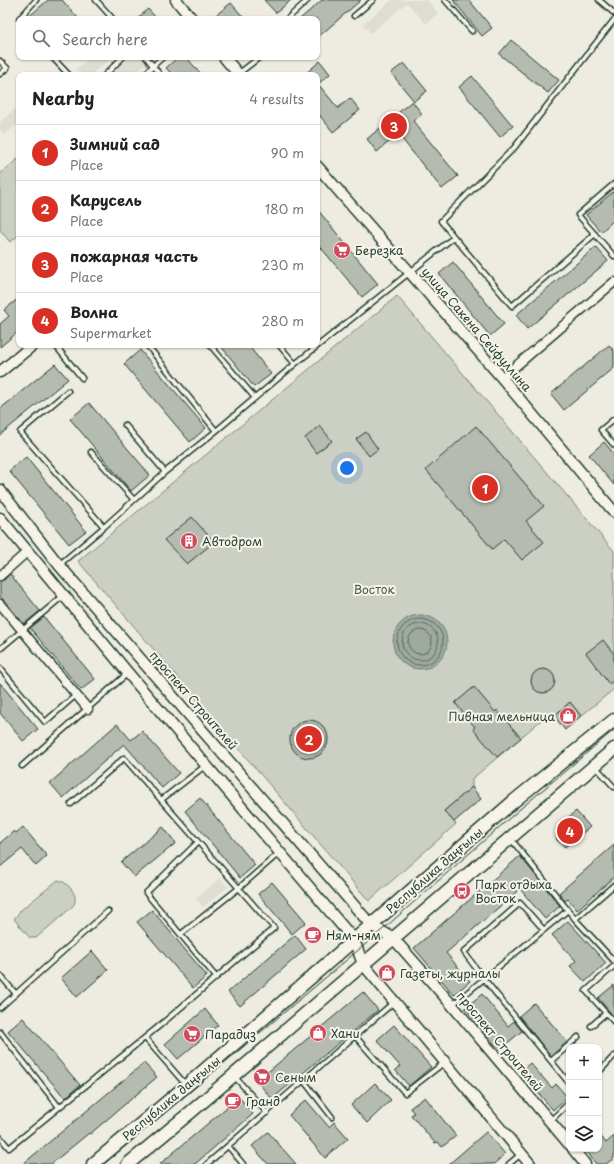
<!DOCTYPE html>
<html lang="en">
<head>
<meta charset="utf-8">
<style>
	body { margin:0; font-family:"Playpen Sans",sans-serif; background:#f2f2f2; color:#222 }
	.controls { position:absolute; right:12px; bottom:12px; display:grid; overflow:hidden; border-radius:8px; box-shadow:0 1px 3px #0004 }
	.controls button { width:36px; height:36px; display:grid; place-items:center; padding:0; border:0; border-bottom:1px solid #e0e0e0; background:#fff; color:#222; font:20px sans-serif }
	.you { position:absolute; left:347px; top:468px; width:14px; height:14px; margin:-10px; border:3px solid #fff; border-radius:50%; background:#1a73e8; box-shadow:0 0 0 6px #1a73e833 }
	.badge { display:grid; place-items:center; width:26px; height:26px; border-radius:50%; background:#d93025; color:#fff; font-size:13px; font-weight:700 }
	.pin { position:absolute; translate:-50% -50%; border:2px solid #fff; box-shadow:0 1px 4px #0006 }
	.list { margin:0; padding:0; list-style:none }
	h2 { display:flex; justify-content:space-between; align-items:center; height:52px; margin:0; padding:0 16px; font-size:17px }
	h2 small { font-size:13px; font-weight:400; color:#767676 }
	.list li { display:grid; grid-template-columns:26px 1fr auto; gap:12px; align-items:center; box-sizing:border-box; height:56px; padding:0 16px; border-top:1px solid #e0e0e0 }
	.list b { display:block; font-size:15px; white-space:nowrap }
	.list p { margin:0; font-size:13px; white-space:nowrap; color:#767676 }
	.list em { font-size:13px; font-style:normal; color:#767676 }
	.icon { flex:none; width:22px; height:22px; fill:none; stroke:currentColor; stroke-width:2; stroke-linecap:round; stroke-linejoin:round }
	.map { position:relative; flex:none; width:614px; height:1164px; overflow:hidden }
	.search { position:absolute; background:#fff; box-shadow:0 1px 3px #0004; left:16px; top:16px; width:304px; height:44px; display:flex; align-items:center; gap:10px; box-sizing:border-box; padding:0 14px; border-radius:8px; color:#767676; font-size:15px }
	.panel { position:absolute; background:#fff; box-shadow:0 1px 3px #0004; left:16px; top:72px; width:304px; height:276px; border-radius:8px }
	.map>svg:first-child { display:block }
	.built { fill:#ddddd2 }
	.green { fill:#cccfc4; stroke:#76867c }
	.water { fill:#9fa99f; stroke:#6c7e74 }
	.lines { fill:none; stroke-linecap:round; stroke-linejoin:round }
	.shore { stroke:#52685f; stroke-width:1 }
	.building { fill:#b5bbb0; stroke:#1f3d34 }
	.service-casing { stroke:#1f3d34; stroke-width:7 }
	.minor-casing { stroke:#1f3d34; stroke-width:11 }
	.tertiary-casing { stroke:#1f3d34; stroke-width:13 }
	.secondary-casing { stroke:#1f3d34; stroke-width:15 }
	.service { stroke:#f7f3e8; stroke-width:4 }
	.minor { stroke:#f7f3e8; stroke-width:8 }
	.tertiary { stroke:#f7f3e8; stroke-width:10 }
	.secondary { stroke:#f7f3e8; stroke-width:12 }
	.tram { stroke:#1f3d34; stroke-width:1 }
	.labels { text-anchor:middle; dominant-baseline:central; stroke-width:4; stroke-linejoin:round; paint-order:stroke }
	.poi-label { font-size:12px; fill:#1f3d34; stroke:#f7f3e8; text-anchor:start }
	.street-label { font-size:12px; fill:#1f3d34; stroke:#f7f3e8 }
	.park-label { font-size:12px; fill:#425a51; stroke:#f7f3e8 }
</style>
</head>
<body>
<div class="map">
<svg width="614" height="1164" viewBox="0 0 614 1164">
	<rect width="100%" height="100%" fill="#eeece1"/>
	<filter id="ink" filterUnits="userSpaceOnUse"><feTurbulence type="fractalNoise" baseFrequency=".025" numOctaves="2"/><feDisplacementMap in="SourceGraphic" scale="8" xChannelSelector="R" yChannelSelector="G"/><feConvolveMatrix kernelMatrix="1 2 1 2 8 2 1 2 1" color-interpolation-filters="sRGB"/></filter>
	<g filter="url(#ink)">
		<path class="built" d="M392,0H427L438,13L426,24L407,3L371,33L363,24Z
			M90,57H112L91,75H82L76,69Z
			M130,57H142L147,62L134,75H111Z
			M19,106V123L5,135L0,130V122Z
			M220,878L228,887L203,907L196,898Z"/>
		<path class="green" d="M19,158V235L10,242L0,230V174Z
			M397,296L614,551V689L581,716L570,702L554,716H546L472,779V787L444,811L456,824L369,901L78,561Z
			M58,880C66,881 77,893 75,901C75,904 73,905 72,907L36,938H30L14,919L21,910Z"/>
		<path class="water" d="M393 642a27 27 0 1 1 54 0a27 27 0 1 1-54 0Z"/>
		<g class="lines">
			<path class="shore" d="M397 642a23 23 0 1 1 46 0a23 23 0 1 1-46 0Z
				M402 642a18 18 0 1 1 36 0a18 18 0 1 1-36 0Z
				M408 642a12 12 0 1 1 24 0a12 12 0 1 1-24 0Z"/>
		</g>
		<path class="building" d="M48,0H62L79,19H26Z
			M264,0H291L276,13Z
			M322,0H361L317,38V19H300Z
			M453,0H469L492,28L482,36Z
			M231,3L245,19H211Z
			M148,9L157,19H137Z
			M511,40L559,80L548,93L499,54Z
			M178,57H186L202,75H173L166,68Z
			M320,61L330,74L318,84L338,108L350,98L360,110L333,132L317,112V75H304Z
			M404,63L427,91L414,101L391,73Z
			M472,76L513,126L500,137L459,87Z
			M412,101L422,114L413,121L458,176L442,189L398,134L377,152L367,139Z
			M614,191V220L601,232L586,215Z
			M317,209L378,284L362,297L317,243Z
			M596,247L608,261L527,329L516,315Z
			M453,262L504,324L490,336L439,274Z
			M19,298V331L0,347V324L9,316L4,310Z
			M220,345H248L271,374L254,387Z
			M609,345L614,351V368L564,410L551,394Z
			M140,350L206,428L190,442L124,364Z
			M55,364L68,379L0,435V409Z
			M89,403L150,475L131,491L70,419Z
			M320,426L332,441L316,453L305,438Z
			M476,426L544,506L526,521L544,542L522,560L504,539L492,549L426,470Z
			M366,432L378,449L369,456L356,439Z
			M604,442L614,454V485L589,455Z
			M26,457L86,531L69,544L9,471Z
			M192,517L214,542L187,564L164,540Z
			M10,574L40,611L24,624L0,596V581L4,580Z
			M44,617L95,679L81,690L30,628Z
			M603,640L614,654V680L609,684L586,653Z
			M531 681a12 12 0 1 1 24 0a12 12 0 1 1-24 0Z
			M0,683L38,729L23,741L0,713Z
			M474,687L495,712L497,710L521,738L497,757L473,729L475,727L455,703Z
			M570,702L581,716L565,730L554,716Z
			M290 739a19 19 0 1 1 38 0a19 19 0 1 1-38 0Z
			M117,724L131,740L142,731L179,773L162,788L124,744L63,798L50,783Z
			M472,787L481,799L454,822L444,811Z
			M200,798L255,865L240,878L185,811Z
			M576,811L590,827L565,847L557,840L556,835L557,827Z
			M23,827L47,856L36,866L22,849L0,867V843L14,831L16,833Z
			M163,827L176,843L134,877L121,862Z
			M614,845V877L577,910L568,899L565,901L559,893Z
			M520,856L560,906L545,919L520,889L446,953L470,981L454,995L414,948Z
			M272,882L306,922L292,934L258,894Z
			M152,910L207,976L193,988L137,922Z
			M568,921L606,963L585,982L570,966L576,961L552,935Z
			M295,935L306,949L240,1006L228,992Z
			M92,951L108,970L77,997L61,978Z
			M614,985V1017L598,998Z
			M363,992L378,1010L272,1099L257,1081Z
			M482,994L508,1026L514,1021L522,1031L499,1050L465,1008Z
			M534,1003L567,1042L551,1056L519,1016Z
			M205,1009L218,1025L178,1059L165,1044Z
			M23,1018L80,1085L65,1098L8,1031Z
			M394,1025L431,1067L409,1086L395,1070L400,1066L377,1040Z
			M144,1063L157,1077L90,1134L89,1133L51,1164H23Z
			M530,1063L552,1088L556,1084L567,1097L553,1110L520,1072Z
			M375,1083L391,1100L367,1123L351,1105Z
			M239,1097L253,1114L195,1164H160Z
			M425,1097L456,1136L442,1147L438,1142L435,1143L411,1115L414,1113L410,1108Z
			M306,1100L329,1127L334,1122L348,1138L325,1158L289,1115Z
			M268,1132L296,1164H268L252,1146Z
			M486,1132L505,1154L494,1164H449Z
			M599,1134L606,1143L614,1136V1158L606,1164H596L585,1149H599Z"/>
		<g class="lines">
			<g class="service-casing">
				<path id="service" d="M96,0L113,19
					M445,0L472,31
					M599,0L614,13
					M354,16L373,0
					M19,19L36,0
					M287,19L308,0
					M52,57L69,75
					M0,61L7,68L0,74
					M238,74L260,57
					M105,75L123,57
					M144,75L153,66L146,57
					M160,75L153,66L163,57
					M614,184L578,215L614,256
					M454,237L441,221L514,148L614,20
					M55,345L82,378
					M147,345L216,431L295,364
					M210,345L255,398
					M279,345L295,364L454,237L512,306L595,234
					M614,419L601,430L614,445
					M125,425L165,472
					M91,452L134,500
					M104,527L165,472L216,431
					M60,564L104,527L20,432L68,391
					M0,649L63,596
					M0,668L45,722L76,695
					M22,766L128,673
					M596,767L614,787
					M161,800L205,766
					M511,839L575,919L614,885
					M198,842L146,893L216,977
					M575,919L614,961
					M544,930L520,903L464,952L484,979L569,1083
					M181,934L239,888L279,853
					M614,966L586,991L614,1022
					M0,975L16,994
					M452,1005L568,910
					M0,1008L108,911
					M591,1026L606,1013
					M0,1032L59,1107
					M355,1036L405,1093L445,1062
					M145,1038L186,1085
					M551,1061L578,1037
					M599,1072L614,1056
					M235,1077L267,1113
					M304,1081L332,1117
					M550,1121L569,1103
					M0,1137L9,1148L158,1027L274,928L124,758L71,804
					M228,1146L243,1164
					M207,1164L394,1002
					M509,1164L521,1154"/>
			</g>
			<g class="minor-casing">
				<path id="minor" d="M502,378L614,282
					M0,576L27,552
					M0,604L88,709"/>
			</g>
			<g class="tertiary-casing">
				<path id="tertiary" d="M176,0L192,19
					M224,57L239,75
					M317,166L502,378L614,512
					M0,372L33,345
					M0,490L59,565L371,925L393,938L452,1005L569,1144
					M0,518L128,673L354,940L363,964L530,1164
					M573,1149L585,1164"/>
			</g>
			<g class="secondary-casing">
				<path id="secondary" d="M93,1164L186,1086L514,801L614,720
					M128,1164L192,1111L614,749"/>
			</g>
			<use href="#service" class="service"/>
			<use href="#minor" class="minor"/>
			<use href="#tertiary" class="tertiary"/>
			<use href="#secondary" class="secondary"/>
			<path class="tram" d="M104,1164L381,931L520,809L614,730"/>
		</g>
	</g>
	<defs>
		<g id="supermarket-disc" transform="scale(0.9)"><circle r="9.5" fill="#d1495b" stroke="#f7f3e8"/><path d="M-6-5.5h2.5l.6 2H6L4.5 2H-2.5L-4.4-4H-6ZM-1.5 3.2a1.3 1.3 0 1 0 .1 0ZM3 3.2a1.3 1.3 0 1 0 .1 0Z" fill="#fff"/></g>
		<g id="building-disc" transform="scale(0.9)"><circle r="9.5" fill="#d1495b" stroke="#f7f3e8"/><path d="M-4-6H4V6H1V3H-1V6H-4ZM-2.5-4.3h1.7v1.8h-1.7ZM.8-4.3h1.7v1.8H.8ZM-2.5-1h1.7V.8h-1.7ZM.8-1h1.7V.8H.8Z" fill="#fff"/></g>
		<g id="shop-disc" transform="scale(0.9)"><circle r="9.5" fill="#d1495b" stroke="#f7f3e8"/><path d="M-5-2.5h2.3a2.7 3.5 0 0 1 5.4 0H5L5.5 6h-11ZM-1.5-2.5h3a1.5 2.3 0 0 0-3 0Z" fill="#fff"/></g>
		<g id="bus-disc" transform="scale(0.9)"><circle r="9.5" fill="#d1495b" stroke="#f7f3e8"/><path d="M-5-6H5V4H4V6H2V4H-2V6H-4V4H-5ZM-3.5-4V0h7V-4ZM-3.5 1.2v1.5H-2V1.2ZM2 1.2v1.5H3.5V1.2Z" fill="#fff"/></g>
		<g id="cafe-disc" transform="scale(0.9)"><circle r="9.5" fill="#d1495b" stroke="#f7f3e8"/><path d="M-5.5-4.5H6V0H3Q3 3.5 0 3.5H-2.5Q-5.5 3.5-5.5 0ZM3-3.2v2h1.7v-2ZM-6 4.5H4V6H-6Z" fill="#fff"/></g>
	</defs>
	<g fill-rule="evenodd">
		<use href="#supermarket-disc" x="342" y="250"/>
		<use href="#building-disc" x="189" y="541"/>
		<use href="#shop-disc" x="568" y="716"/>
		<use href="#bus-disc" x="462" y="891"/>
		<use href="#cafe-disc" x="313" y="935"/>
		<use href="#shop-disc" x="387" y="973"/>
		<use href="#shop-disc" x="318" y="1033"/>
		<use href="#supermarket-disc" x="192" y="1034"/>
		<use href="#supermarket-disc" x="262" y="1077"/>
		<use href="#cafe-disc" x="233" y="1101"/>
	</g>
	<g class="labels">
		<g class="poi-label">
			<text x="355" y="250">Березка</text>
			<text x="202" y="541">Автодром</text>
			<text x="555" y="716" text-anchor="end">Пивная мельница</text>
			<text x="475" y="884">Парк отдыха<tspan x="475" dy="14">Восток</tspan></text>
			<text x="326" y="935">Ням-ням</text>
			<text x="400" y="973">Газеты, журналы</text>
			<text x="331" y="1033">Хани</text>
			<text x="205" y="1034">Парадиз</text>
			<text x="275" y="1077">Сеным</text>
			<text x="246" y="1101">Гранд</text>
		</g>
		<g class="street-label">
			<text transform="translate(477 329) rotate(49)">улица Сакена Сейфуллина</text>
			<text transform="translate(194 700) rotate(49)">проспект Строителей</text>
			<text transform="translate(434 870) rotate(-41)">Республика даңғылы</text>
			<text transform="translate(500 1041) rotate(50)">проспект Строителей</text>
			<text transform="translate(171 1098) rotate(-40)">Республика даңғылы</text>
		</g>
		<g class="park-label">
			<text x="374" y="589">Восток</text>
		</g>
	</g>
</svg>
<div class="controls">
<button>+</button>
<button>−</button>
<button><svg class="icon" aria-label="layers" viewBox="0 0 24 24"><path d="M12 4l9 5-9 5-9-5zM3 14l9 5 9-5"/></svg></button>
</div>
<div class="you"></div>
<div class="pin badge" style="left:485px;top:488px">1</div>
<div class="pin badge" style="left:309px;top:739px">2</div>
<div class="pin badge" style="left:394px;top:126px">3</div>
<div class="pin badge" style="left:570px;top:831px">4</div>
<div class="search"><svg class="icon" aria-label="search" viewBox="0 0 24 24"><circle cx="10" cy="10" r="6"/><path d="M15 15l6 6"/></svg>Search here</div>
<section class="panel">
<h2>Nearby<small>4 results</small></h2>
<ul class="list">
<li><span class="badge">1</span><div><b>Зимний сад</b><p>Place</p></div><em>90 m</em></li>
<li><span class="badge">2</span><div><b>Карусель</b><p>Place</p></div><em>180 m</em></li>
<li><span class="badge">3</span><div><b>пожарная часть</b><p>Place</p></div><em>230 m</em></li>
<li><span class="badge">4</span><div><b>Волна</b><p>Supermarket</p></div><em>280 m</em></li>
</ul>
</section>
</div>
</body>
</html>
